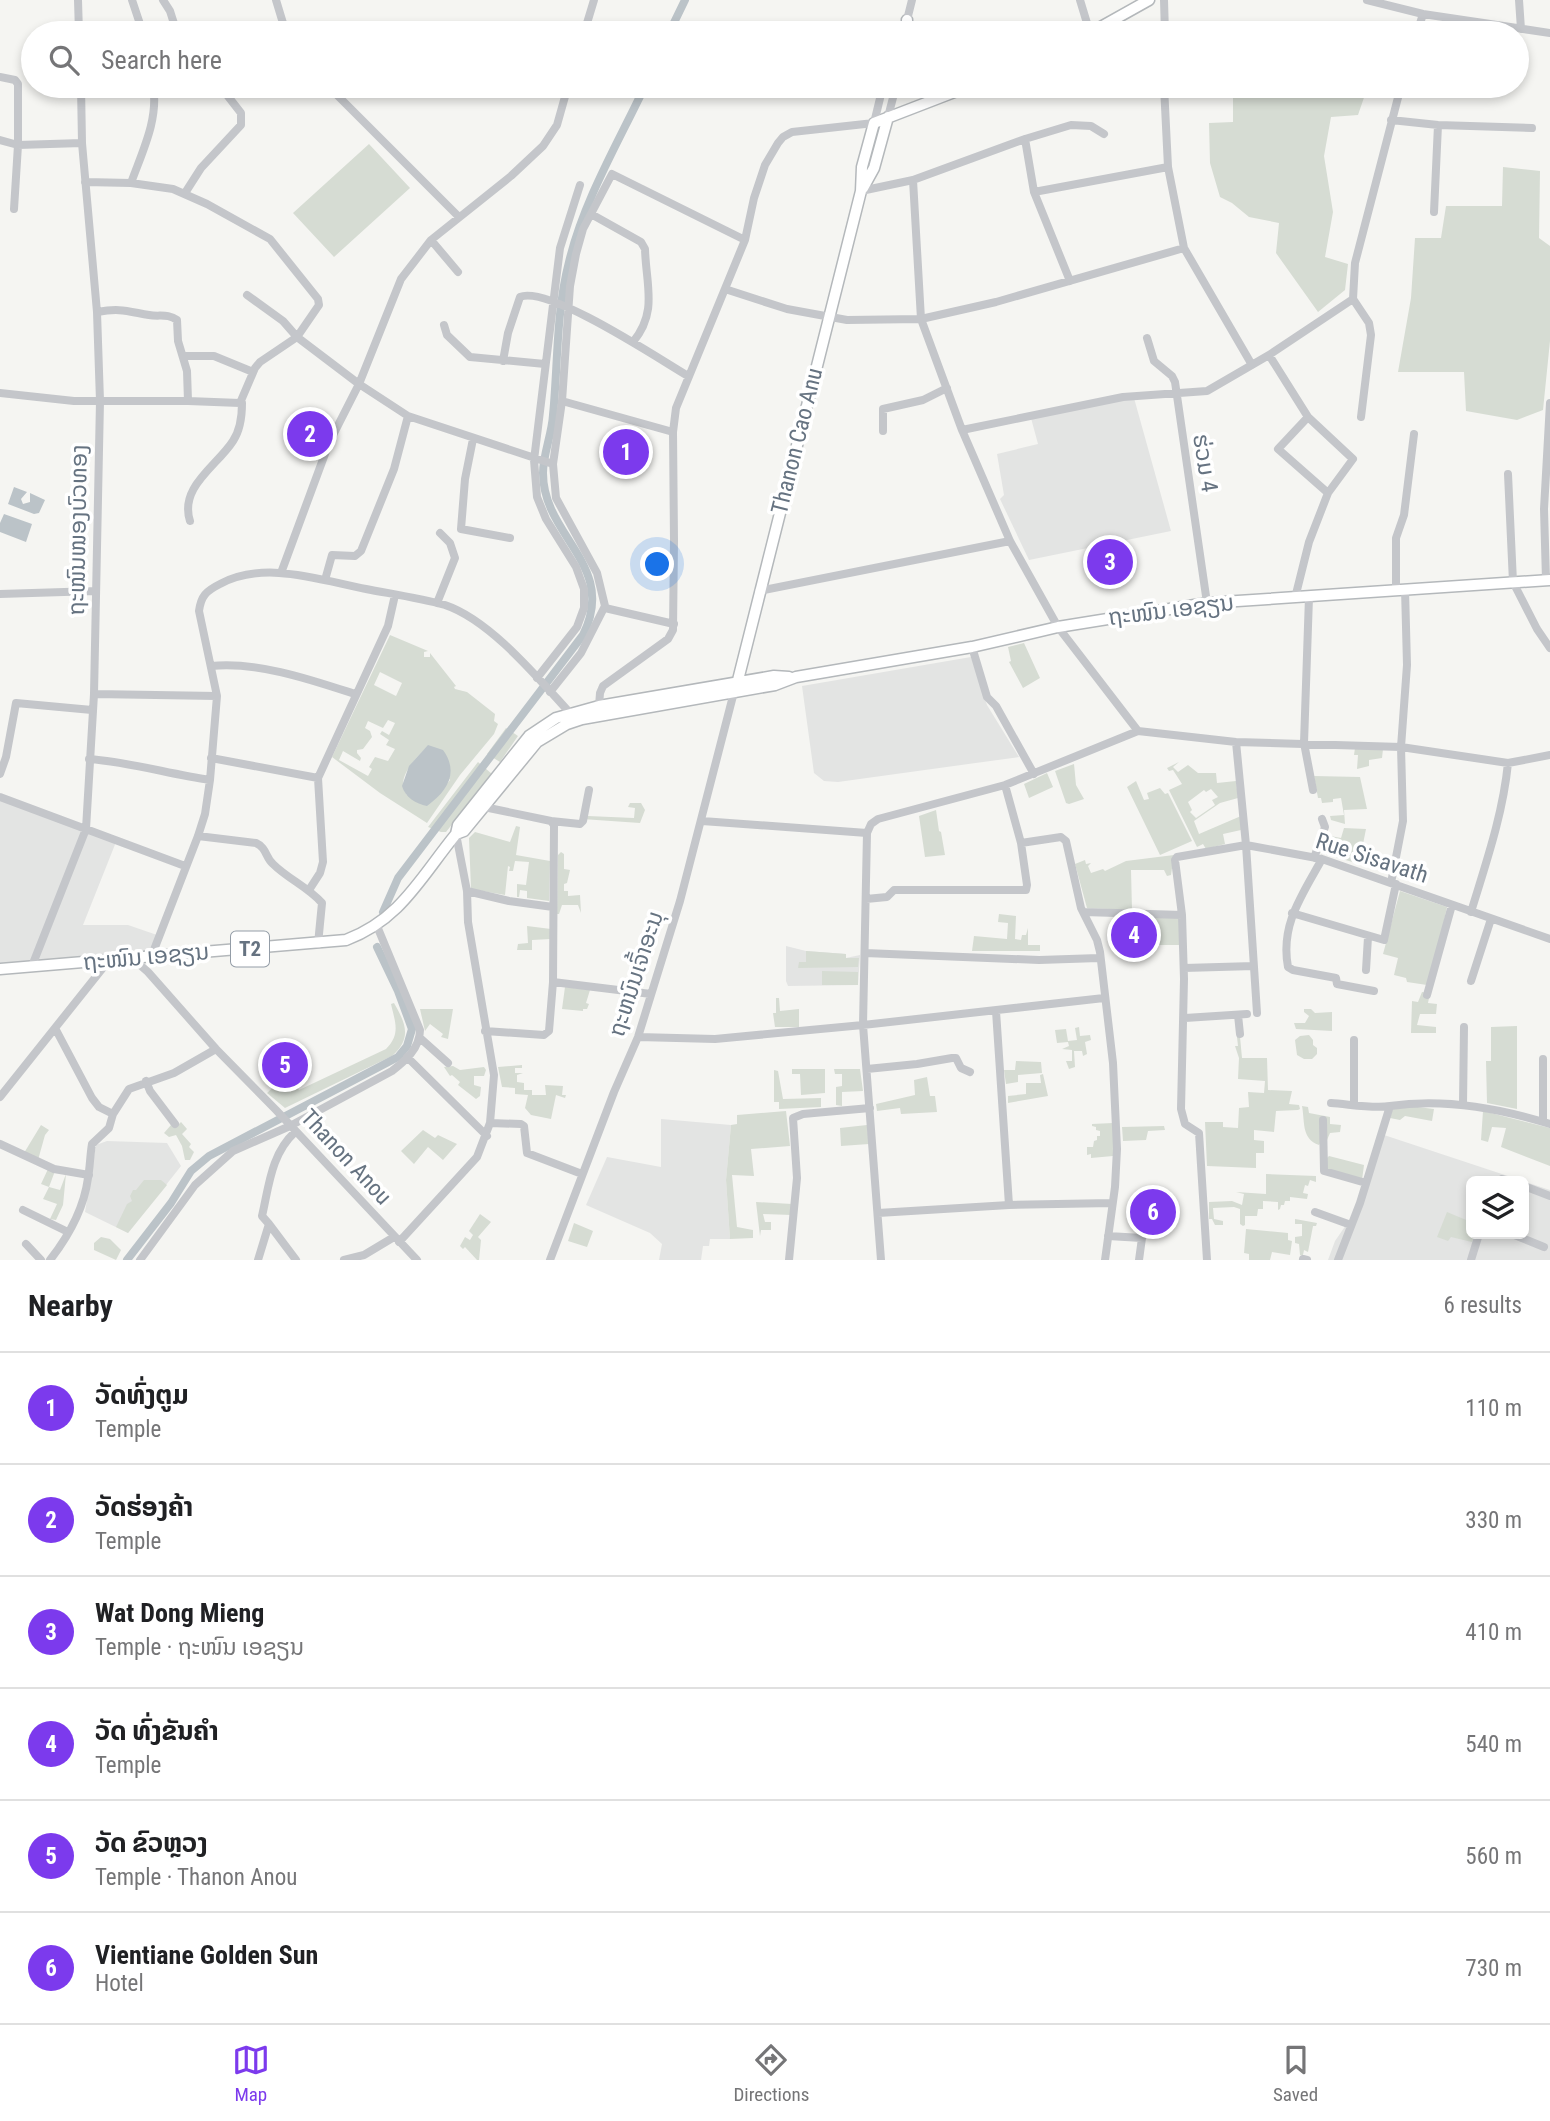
<!DOCTYPE html>
<html lang="en">
<head>
<meta charset="utf-8">
<style>
	body { margin:0; font-family:"Roboto Condensed","Noto Sans Lao",sans-serif; background:#f6f6f6; color:#202124 }
	.controls { position:absolute; right:21px; bottom:21px; display:grid; overflow:hidden; border-radius:10px; box-shadow:0 4px 10px #0003 }
	.controls button { width:63px; height:63px; display:grid; place-items:center; padding:0; border:0; border-bottom:2px solid #e0e0e0; background:#fff; color:#202124; font:35px sans-serif }
	.you { position:absolute; left:658px; top:565px; width:24px; height:24px; margin:-18px; border:5px solid #fff; border-radius:50%; background:#1a73e8; box-shadow:0 0 0 10px #1a73e833 }
	.badge { display:grid; place-items:center; width:46px; height:46px; border-radius:50%; background:#7c3aed; color:#fff; font-size:23px; font-weight:700 }
	.pin { position:absolute; translate:-50% -50%; border:4px solid #fff; box-shadow:0 2px 7px #0006 }
	.list { margin:0; padding:0; list-style:none }
	h2 { display:flex; justify-content:space-between; align-items:center; height:91px; margin:0; padding:0 28px; font-size:30px }
	h2 small { font-size:23px; font-weight:400; color:#757577 }
	.list li { display:grid; grid-template-columns:46px 1fr auto; gap:21px; align-items:center; box-sizing:border-box; height:112px; padding:0 28px; border-top:2px solid #e0e0e0 }
	.list b { display:block; font-size:26px; white-space:nowrap }
	.list p { margin:0; font-size:23px; white-space:nowrap; color:#757577 }
	.list em { font-size:23px; font-style:normal; color:#757577 }
	.icon { flex:none; width:38px; height:38px; fill:none; stroke:currentColor; stroke-width:2; stroke-linecap:round; stroke-linejoin:round }
	.map { position:relative; flex:none; width:1550px; height:1260px; overflow:hidden }
	.search { position:absolute; background:#fff; box-shadow:0 4px 10px #0003; left:21px; right:21px; top:21px; height:77px; display:flex; align-items:center; gap:18px; box-sizing:border-box; padding:0 24px; border-radius:38px; color:#757577; font-size:26px }
	.sheet { height:763px; background:#fff }
	nav { display:flex; justify-content:space-around; align-items:center; box-sizing:border-box; height:98px; border-top:2px solid #e0e0e0; background:#fff; font-size:19px; color:#757577 }
	nav a { display:grid; justify-items:center; gap:4px }
	nav .on { color:#7c3aed }
	.map>svg:first-child { display:block }
	.built { fill:#e3e4e3; fill-rule:evenodd }
	.green { fill:#d6dcd3; fill-rule:evenodd }
	.water { fill:#bbc3c8 }
	.lines { fill:none; stroke-linecap:round; stroke-linejoin:round }
	.canal { stroke:#bbc3c8; stroke-width:8 }
	.major-casing { stroke:#b4b8bb; stroke-width:13 }
	.minor { stroke:#c4c6ca; stroke-width:8 }
	.major { stroke:#fff; stroke-width:10 }
	.labels { text-anchor:middle; dominant-baseline:central; stroke-width:7; stroke-linejoin:round; paint-order:stroke }
	.shield { fill:#fff; stroke:#949da7; stroke-width:2 }
	.shield-label { font-size:21px; font-weight:bold; fill:#667381 }
	.street-label { font-size:23px; fill:#667381; stroke:#fff }
</style>
</head>
<body>
<div class="map">
<svg width="1550" height="1260" viewBox="0 0 1550 1260">
	<rect width="100%" height="100%" fill="#f5f5f2"/>
	<path class="built" d="M1134,398L1171,531L1029,560L1000,499L1004,495L997,454L1038,444L1031,418Z
		M971,657L987,705L1019,757L838,782L824,781L814,773L802,686Z
		M0,797L116,842L83,925H128L160,936L152,955L0,969Z
		M786,946L806,951L846,954V958L860,955L858,985L788,986L786,981Z
		M661,1119L731,1125L726,1180L730,1239H710L709,1246H703L701,1260H659L662,1244L650,1233L586,1205L607,1157L661,1167Z
		M1378,1133L1550,1190V1260H1328L1335,1241L1355,1212ZM1471,1181H1524V1234H1471Z
		M107,1141L167,1143L181,1166L128,1233L85,1212L96,1145Z"/>
	<path class="green" d="M1233,86H1368L1358,115L1331,117L1324,156L1333,212L1325,257L1348,264L1345,290L1318,312L1276,253L1279,223L1249,217L1232,203L1220,197L1210,163L1209,123L1233,122Z
		M369,144L410,188L334,257L293,213Z
		M1503,167L1540,171L1539,238L1550,246V341L1543,410L1517,420L1466,411L1464,372H1398L1411,298L1415,238H1441L1446,206H1502Z
		M390,635L428,651L424,652V657H430V653L456,686L454,687L455,689L467,692L495,714L494,721L498,724L494,734L460,775L427,823L380,793L332,757ZM380,672L402,683L396,696L374,685ZM388,720L395,723L389,735L382,731L380,734L389,740L386,745L395,749L388,761L375,757L369,767L372,769L368,776L339,760L343,751L360,761L361,758L357,753V750L363,749L372,737L370,731L365,728L368,721L383,728ZM425,749L450,780L445,786L407,795C395,779 414,760 425,749Z
		M1024,643L1040,678L1023,688L1009,662L1011,661L1008,647Z
		M506,728L518,736L500,762L487,754Z
		M1355,748L1383,749L1382,758L1369,760V766L1357,769L1358,755H1354Z
		M478,762L492,774L446,832H441L428,827Z
		M1179,762L1173,767L1178,772L1188,765L1198,773H1216L1217,783L1236,781L1238,798L1220,803L1194,821L1199,834L1241,816V830L1223,834L1225,844L1206,849L1203,844L1197,847L1169,790L1182,784L1173,770L1169,771L1167,768ZM1211,789L1218,797L1212,800L1215,805L1196,818L1190,812L1192,810L1188,802L1204,790L1206,792Z
		M1074,764L1076,785L1084,799L1069,804L1066,803L1055,771Z
		M1047,773L1053,787L1029,798L1024,784Z
		M1314,776L1360,777L1367,809L1344,810L1345,824L1331,820L1330,816L1344,815L1341,798L1333,799V802L1322,803L1321,798H1318Z
		M1136,781L1144,800L1149,799L1147,793L1160,788L1165,794L1168,793L1192,841L1160,855L1127,787Z
		M630,803H641L645,810L640,823L582,819L587,813L588,816L634,818L635,808L628,807Z
		M936,810L939,831L941,832L945,855L925,857L919,816Z
		M516,826L520,827L516,855L550,861L549,901L527,898V891L520,890L519,897H517V884L526,885L529,862L515,861L513,871H509L510,867L508,866L505,895L471,889L469,838L475,832L510,842Z
		M1344,828L1366,829L1359,864L1319,852L1325,835L1341,838Z
		M561,852L564,854V869L570,870L567,883L564,884V891H568V896L580,895L581,913L578,905H562L559,914H557L558,855Z
		M1174,855L1171,875L1167,876L1164,870H1131L1132,910L1087,908L1075,864L1085,860L1086,864L1091,863L1088,866L1091,873L1103,869L1105,871L1126,861Z
		M1400,891L1447,907L1438,949L1427,985L1407,982L1406,978L1394,975L1398,958L1383,954Z
		M999,914L1016,916L1015,939L1021,940L1022,935H1026L1028,928V945H1040V951H972L974,936L1007,939L1008,923L998,922Z
		M1151,918H1179L1180,945H1152V939L1158,936L1157,930L1151,925Z
		M527,926L551,929V939L532,940V950H517L518,944L528,943Z
		M806,951L846,954V958H859L858,967L798,968L799,962H806Z
		M822,971L858,972V985H822Z
		M565,987L590,990L586,1003L589,1004L587,1009H583V1011L562,1009Z
		M1422,992L1430,993L1428,1003L1437,1004L1436,1014H1420L1417,1025L1436,1027V1033H1411L1412,1001L1418,1002Z
		M776,998H779L780,1011L799,1009V1027H775L773,1013H776Z
		M394,1003C406,1024 412,1038 392,1056L285,1108L267,1093L282,1079L293,1082L299,1090L386,1049C401,1034 395,1022 391,1004Z
		M420,1009H453L448,1039L441,1037L443,1034L430,1024L425,1031Z
		M1304,1009H1311L1315,1013L1332,1012V1031L1296,1029L1294,1023H1305L1309,1016L1304,1012Z
		M1517,1026V1109L1487,1103L1486,1061H1491V1027Z
		M1079,1027L1080,1036L1090,1035L1091,1040L1085,1042L1087,1054L1083,1056L1082,1051H1074L1075,1067L1069,1069L1066,1061H1072V1050L1062,1049L1069,1046L1068,1042L1057,1043L1055,1030L1066,1029L1068,1041L1077,1040L1075,1028Z
		M1309,1035L1313,1040V1045L1317,1048V1054L1312,1059H1304L1297,1055L1295,1040L1300,1036Z
		M1237,1037H1240L1242,1058H1267L1268,1090L1292,1091L1289,1104L1299,1105L1300,1109L1298,1110L1276,1111L1274,1132L1254,1130V1140L1264,1141V1153H1256V1168L1207,1166L1205,1122H1223V1127L1238,1128L1239,1108L1249,1107L1248,1092L1264,1093L1265,1081L1238,1079L1239,1058L1235,1046H1238Z
		M1016,1061L1041,1062L1042,1073L1018,1075V1082L1006,1084L1004,1070H1015Z
		M522,1065V1068H515V1073H523L517,1075V1082L524,1083V1090H532V1095H546L545,1085L563,1086L562,1095H566L565,1098L556,1095L551,1119L531,1115L525,1108L528,1095L515,1094V1088L502,1087L498,1067Z
		M453,1066L460,1070L484,1067L486,1070L484,1076H474V1085L481,1087L480,1096L476,1099L458,1085L460,1082L452,1075L450,1076L444,1067Z
		M792,1069H825V1093L801,1095L800,1074H792Z
		M834,1069H860L863,1091L842,1092V1106L836,1105V1087L842,1086V1074H835Z
		M774,1070L778,1071L783,1099L821,1098V1107L779,1109V1102H774Z
		M1043,1074L1048,1096L1008,1103V1096L1026,1094V1083H1041L1040,1075Z
		M927,1077L930,1096H935L937,1112L901,1114L900,1108L877,1111L876,1104L915,1095L914,1080Z
		M1401,1105L1434,1109L1432,1121L1405,1116L1400,1120L1390,1118L1393,1108Z
		M1302,1106L1308,1107L1309,1113L1330,1117V1124L1341,1125L1340,1132L1330,1133L1327,1140L1321,1142L1319,1145C1301,1139 1305,1121 1302,1106Z
		M786,1111L790,1146L751,1149L754,1176L732,1175L737,1227L753,1230V1238L730,1239L726,1180L731,1125L737,1124V1115Z
		M1483,1111L1550,1128V1166L1501,1147L1506,1128L1492,1127L1488,1142L1481,1140Z
		M181,1122L187,1129L182,1134L191,1144L189,1147L194,1152L190,1160H185L182,1146L176,1135L169,1137L164,1133L171,1125L176,1127Z
		M1113,1123V1156L1091,1158V1154L1087,1155V1147H1093L1094,1141L1097,1140V1136H1100V1131L1096,1130V1127L1092,1126V1124Z
		M41,1125L49,1130L45,1135L38,1160L24,1153Z
		M867,1125L869,1144L841,1146L840,1128Z
		M1164,1126L1165,1130L1148,1131L1146,1140L1123,1141L1122,1127Z
		M423,1130L435,1138L438,1135L457,1144L443,1160L428,1147L414,1164L401,1151Z
		M1329,1156L1364,1165L1362,1180L1329,1172L1325,1166L1326,1159Z
		M48,1169L55,1171L49,1187L60,1190L66,1174L63,1205L56,1220L50,1219L57,1204L43,1199L49,1187L41,1184Z
		M1266,1174L1316,1176V1182L1310,1180L1308,1186L1305,1185L1303,1193L1308,1194L1307,1199L1290,1197V1201H1285L1284,1205H1281L1280,1209L1278,1210V1202L1263,1201V1209H1258L1257,1216H1245V1225L1243,1226L1240,1224V1209L1234,1207L1213,1208L1214,1219L1223,1221V1225H1215L1212,1219H1209V1202L1232,1201L1242,1205L1244,1194L1236,1192L1266,1194Z
		M144,1180H161L167,1185L128,1233L116,1227L127,1204L132,1201L130,1196L133,1190H136Z
		M756,1202L792,1204V1215L763,1214L765,1222H771V1230H761L760,1236Z
		M1447,1212L1471,1222V1234H1475L1472,1242L1451,1237L1448,1241L1437,1237Z
		M480,1214L491,1222L478,1237L481,1240L479,1260H477L465,1247L463,1249L460,1246L465,1237L470,1240L473,1235L469,1231Z
		M1295,1219L1317,1223L1316,1226H1313L1308,1252L1304,1250L1303,1255H1300L1299,1244L1295,1243V1237L1302,1236V1224H1295Z
		M574,1223L593,1231L587,1247L568,1241Z
		M1246,1229L1288,1233V1240L1292,1241L1290,1255L1272,1252L1270,1260H1249V1254L1244,1253Z
		M101,1237L110,1239L121,1250L116,1260L94,1250V1243Z"/>
	<path class="water" d="M14,487L27,492L21,499L23,504L30,502V493L45,500L39,513L34,514L8,504Z
		M4,514L32,524L26,542L0,532V523Z
		M428,745L443,750C459,772 448,791 427,806C416,804 405,797 402,786L409,766Z"/>
	<g class="lines">
		<path class="canal" d="M669,33L685,0
			M383,912L398,878L583,635C618,565 543,537 543,473C543,454 552,434 553,415C558,364 556,312 569,262C584,200 618,143 645,86
			M127,1260L171,1203L191,1171L209,1156L398,1057L407,1046L412,1029L398,991L377,947"/>
		<g class="major-casing">
			<path id="major" d="M907,20V33
				M1090,33L1149,0
				M934,86L939,88L958,86
				M863,188L874,168L888,117
				M737,684L861,191L862,167L874,123L970,86
				M456,834L464,831L537,742L567,724L582,719L775,685L796,677L972,647L1058,627L1207,603L1550,580
				M0,969L346,940C401,919 420,878 456,834L458,825L529,736L556,718L599,706L774,676L789,677"/>
		</g>
		<path class="minor" d="M78,0L79,33
			M132,0L143,33
			M163,0L170,11L177,33
			M276,0L286,33
			M1080,0L1090,33
			M1164,0L1165,33
			M1367,0L1423,14L1550,33
			M1519,0L1521,29
			M906,24L912,0
			M584,33L594,0
			M1417,33L1423,14
			M0,77L15,80L18,84V145L14,209
			M328,86L459,217
			M1164,86L1168,167L1184,248L1252,365
			M888,117L896,86
			M1391,120L1438,125L1532,128
			M1025,139L1034,192L1070,281
			M0,140L18,145L82,143
			M913,180L921,319L962,430L1010,541L1058,627L1138,731
			M131,183C142,152 159,119 153,86
			M861,191L913,180L1025,139L1071,125L1091,126L1104,134
			M1034,192L1168,167
			M185,193L201,168L241,125V113L220,86
			M1434,212L1438,125
			M591,214L641,242L645,249C646,285 658,312 633,342
			M431,240L458,272
			M725,289L787,309L847,320L921,319L996,302L1184,248
			M247,295L283,321L297,337L359,384L408,416L553,464
			M1353,299L1369,323L1371,335L1361,417
			M97,312C120,308 126,311 149,315C159,317 168,313 177,320L178,341L187,371L188,401
			M444,325L447,335L470,357L545,364
			M1147,338L1154,361L1172,376L1175,382L1207,603
			M1269,355L1308,417L1353,459L1328,493L1309,542L1295,598
			M183,356H214L253,372
			M503,361L508,333L520,297C548,285 659,359 688,376
			M0,393L74,401H188L240,403L255,368L260,362L297,337L319,305L318,299L270,239L207,204L173,189L131,183L85,182
			M562,401L673,432
			M1308,417L1278,449L1328,493
			M962,430L1123,397L1207,391L1269,355L1353,299L1355,263L1401,86
			M883,431V409L923,400L947,388
			M473,439L465,479L461,529L510,538
			M1508,474L1513,582L1537,629L1550,648
			M190,521C179,487 217,466 233,441C241,429 242,415 242,403
			M281,573L329,443L359,384L401,279L431,240L511,176L543,146L557,125L568,86
			M325,580L332,555L355,556L361,551L394,469L408,416
			M1546,580L1544,509L1550,403
			M1396,589V538L1404,515L1414,434
			M759,591L1010,541
			M0,594L96,591
			M1309,597L1304,743L1313,790
			M437,603L455,558L450,543L440,533
			M605,608L674,624
			M972,647L987,697L996,706L1034,774
			M211,666C257,661 312,680 355,694
			M537,678L577,627L584,608V589L576,567L546,519L537,497L534,460L560,248L580,185
			M550,692L581,653L605,606L597,573L556,498L553,464L562,401L570,286L576,254L583,229L612,174L745,240
			M94,694L217,696
			M599,706L600,693L603,686L668,639L673,630L674,541L673,432L676,408L745,240L754,198L765,165L778,143L783,137L792,132L874,123L883,86
			M1236,742L1246,845L1257,1013
			M211,758L318,778
			M89,759C130,762 169,774 210,780
			M0,774L6,757L16,703L92,710
			M0,797L185,866
			M484,807L551,821L554,825L553,982L549,1031L544,1035L485,1031
			M551,821L580,824L583,821L589,790
			M702,821L867,833
			M198,836L256,843C267,848 265,857 273,864C288,879 308,887 322,903L318,944
			M1021,843L1061,837L1066,841L1081,908L1097,940L1100,952L1113,1063L1117,1149L1115,1187L1105,1260
			M1314,858L1325,827L1322,819
			M1322,859C1302,895 1280,925 1288,967L1293,970L1336,978L1337,984L1374,991
			M1391,883L1403,821L1401,747L1407,665L1405,589
			M309,890L320,873L323,862L318,778L388,626L395,595
			M467,891L509,901L553,907
			M866,899L887,897L894,890H1026L1027,885L1021,843L1005,785
			M1084,912L1182,915
			M1471,912C1486,863 1503,814 1508,763
			M1292,913L1384,940L1396,884
			M865,953L1039,960L1099,958
			M152,955L198,836L205,814L210,780L217,696L199,611C201,596 206,591 220,584C264,560 320,580 366,589C392,594 419,598 445,605C490,620 538,678 570,713
			M132,958L148,972L216,1049L276,1110L417,1260
			M32,966L86,829L94,694L100,401L97,312L82,143L81,86
			M1184,968L1254,966
			M1366,970L1368,937
			M1471,981L1491,919
			M553,982L651,994
			M1427,995L1452,905
			M996,1011L1009,1205
			M1238,1015L1240,1034
			M1185,1018L1247,1014
			M55,1028L92,1098L99,1107L113,1114
			M638,1037L715,1039L863,1025L1104,998
			M420,1038L448,1063
			M407,1057L487,1136
			M1543,1059V1121
			M867,1069L917,1064L952,1058H956L961,1068L970,1072
			M146,1081L150,1091L175,1124
			M0,1097L110,959
			M1331,1103C1348,1104 1374,1109 1390,1106C1442,1098 1499,1108 1550,1124
			M1354,1104V1040
			M1463,1105L1464,1027
			M1323,1120L1324,1171L1366,1183
			M490,1123L521,1124L524,1126L527,1153L582,1174
			M0,1144L54,1169L89,1175
			M1502,1179L1509,1181
			M1524,1186L1550,1196
			M23,1210L68,1232
			M1315,1212L1351,1225
			M878,1213L1009,1205L1112,1203
			M269,1224L296,1260
			M1512,1234L1544,1247
			M1108,1236L1142,1238L1139,1260
			M399,1242L477,1157L490,1123L494,1075L468,922L467,891L456,834
			M26,1244L41,1260
			M1303,1259L1307,1260
			M50,1260C68,1237 84,1208 88,1178C90,1167 90,1156 92,1144L109,1128L113,1114L129,1089L174,1073L216,1049
			M140,1260L195,1185L233,1151L290,1126L392,1071C405,1061 420,1048 420,1030L377,926
			M258,1260L269,1224L262,1216C269,1186 271,1154 295,1132
			M344,1260L364,1255L394,1237
			M550,1260L614,1092L638,1037L680,901L734,692
			M789,1260L797,1178L793,1118L803,1114L870,1108
			M881,1260L863,1025L867,833L871,824L878,819L1005,785L1138,731L1236,742L1401,747L1508,763L1550,755
			M1207,1260L1199,1133L1185,1124L1181,1109L1184,979L1182,915L1175,860L1177,857L1246,845L1322,859L1550,939
			M1338,1260L1360,1203L1390,1106
			M1471,1260L1479,1234"/>
		<use href="#major" class="major"/>
	</g>
	<g class="labels">
		<rect class="shield" x="231" y="931.5" width="38" height="35" rx="5"/>
		<g class="shield-label">
			<text x="250" y="949">T2</text>
		</g>
		<g class="street-label">
			<text transform="translate(797 441) rotate(-76)">Thanon Cao Anu</text>
			<text transform="translate(1205 463) rotate(81)">ຮ່ວມ 4</text>
			<text transform="translate(78 530) rotate(-89)">ຖະໜົນໜອງບົວທອງ</text>
			<text transform="translate(1171 610) rotate(-7)">ຖະໜົນ ເອຊຽນ</text>
			<text transform="translate(1372 858) rotate(18)">Rue Sisavath</text>
			<text transform="translate(146 957) rotate(-5)">ຖະໜົນ ເອຊຽນ</text>
			<text transform="translate(636 974) rotate(-72)">ຖະຫນົນເຈົ້າອະນຸ</text>
			<text transform="translate(346 1157) rotate(47)">Thanon Anou</text>
		</g>
	</g>
</svg>
<div class="controls">
<button><svg class="icon" aria-label="layers" viewBox="0 0 24 24"><path d="M12 4l9 5-9 5-9-5zM3 14l9 5 9-5"/></svg></button>
</div>
<div class="you"></div>
<div class="pin badge" style="left:626px;top:452px">1</div>
<div class="pin badge" style="left:310px;top:434px">2</div>
<div class="pin badge" style="left:1110px;top:562px">3</div>
<div class="pin badge" style="left:1134px;top:935px">4</div>
<div class="pin badge" style="left:285px;top:1065px">5</div>
<div class="pin badge" style="left:1153px;top:1212px">6</div>
<div class="search"><svg class="icon" aria-label="search" viewBox="0 0 24 24"><circle cx="10" cy="10" r="6"/><path d="M15 15l6 6"/></svg>Search here</div>
</div>
<section class="sheet">
<h2>Nearby<small>6 results</small></h2>
<ul class="list">
<li><span class="badge">1</span><div><b>ວັດທົ່ງຕູມ</b><p>Temple</p></div><em>110 m</em></li>
<li><span class="badge">2</span><div><b>ວັດຮ່ອງຄ້າ</b><p>Temple</p></div><em>330 m</em></li>
<li><span class="badge">3</span><div><b>Wat Dong Mieng</b><p>Temple · ຖະໜົນ ເອຊຽນ</p></div><em>410 m</em></li>
<li><span class="badge">4</span><div><b>ວັດ ທົ່ງຂັນຄຳ</b><p>Temple</p></div><em>540 m</em></li>
<li><span class="badge">5</span><div><b>ວັດ ຂົວຫຼວງ</b><p>Temple · Thanon Anou</p></div><em>560 m</em></li>
<li><span class="badge">6</span><div><b>Vientiane Golden Sun</b><p>Hotel</p></div><em>730 m</em></li>
</ul>
</section>
<nav>
<a class="on"><svg class="icon" aria-label="map" viewBox="0 0 24 24"><path d="M3 6l6-2 6 2 6-2v14l-6 2-6-2-6 2zM9 4v14M15 6v14"/></svg>Map</a>
<a><svg class="icon" aria-label="directions" viewBox="0 0 24 24"><path d="M12 3l9 9-9 9-9-9zM9 14v-3h6M13 9l2 2-2 2"/></svg>Directions</a>
<a><svg class="icon" aria-label="saved" viewBox="0 0 24 24"><path d="M7 4h10v16l-5-4-5 4z"/></svg>Saved</a>
</nav>
</body>
</html>
